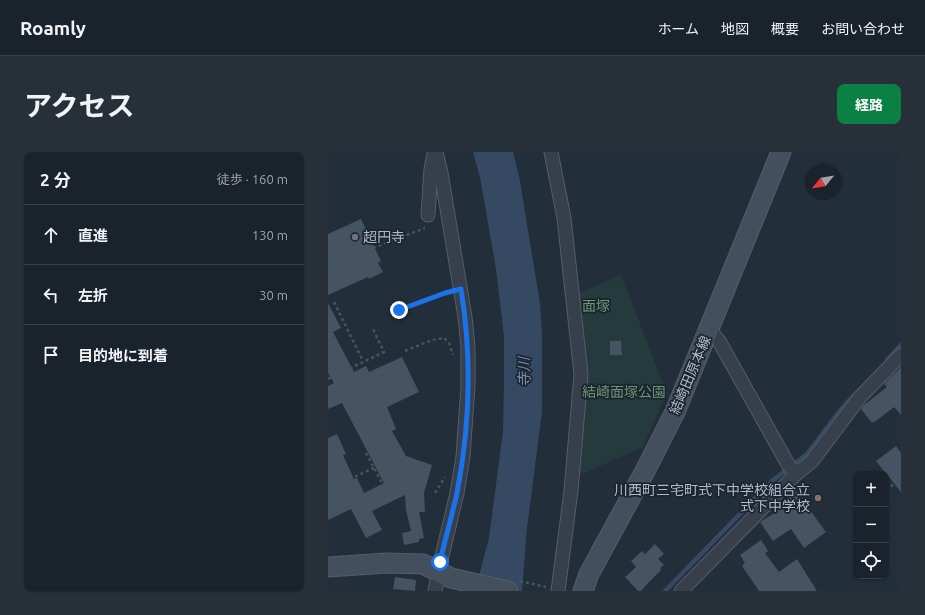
<!DOCTYPE html>
<html lang="ja">
<head>
<meta charset="utf-8">
<style>
	body { margin:0; font-family:Ubuntu,"Noto Sans JP",sans-serif; background:#272f38; color:#f1f3f6 }
	.controls { position:absolute; right:12px; bottom:12px; display:grid; overflow:hidden; border-radius:8px; box-shadow:0 1px 3px #0004 }
	.controls button { width:36px; height:36px; display:grid; place-items:center; padding:0; border:0; border-bottom:1px solid #383f48; background:#1a222c; color:#f1f3f6; font:20px sans-serif }
	.compass { position:absolute; left:477px; top:12px; width:36px; height:36px; border-radius:50%; background:#1a222c; box-shadow:0 1px 3px #0004; rotate:240deg }
	.stop { position:absolute; width:12px; height:12px; margin:-9px; border:3px solid #1a73e8; border-radius:50%; background:#fff }
	.stop.end { background:#1a73e8; border-color:#fff; box-shadow:0 1px 4px #0008 }
	.list { margin:0; padding:0; list-style:none }
	h2 { display:flex; justify-content:space-between; align-items:center; height:52px; margin:0; padding:0 16px; font-size:17px }
	h2 small { font-size:13px; font-weight:400; color:#9fa4a9 }
	.list li { display:grid; grid-template-columns:26px 1fr auto; gap:12px; align-items:center; box-sizing:border-box; height:60px; padding:0 16px; border-top:1px solid #383f48 }
	.list b { display:block; font-size:15px; white-space:nowrap }
	.list em { font-size:13px; font-style:normal; color:#9fa4a9 }
	.icon { flex:none; width:22px; height:22px; fill:none; stroke:currentColor; stroke-width:2; stroke-linecap:round; stroke-linejoin:round }
	.map { position:relative; flex:none; width:573px; height:439px; overflow:hidden; border-radius:8px }
	header { display:flex; align-items:center; gap:24px; box-sizing:border-box; height:56px; padding:0 20px; background:#1a222c; border-bottom:1px solid #383f48 }
	header strong { font-size:19px }
	nav { display:flex; gap:22px; margin-inline-start:auto; font-size:14px }
	.intro { display:flex; align-items:center; justify-content:space-between; box-sizing:border-box; height:96px; padding:0 24px }
	h1 { margin:0; font-size:28px }
	.button { padding:10px 18px; border-radius:8px; background:#0b8043; color:#fff; font-size:14px; font-weight:700 }
	main { display:flex; gap:24px; padding:0 24px }
	aside { flex:1; background:#1a222c; border-radius:8px; box-shadow:0 1px 3px #0004 }
	.map>svg:first-child { display:block }
	.green { fill:#253a3c }
	.water { fill:#364962 }
	.lines { fill:none; stroke-linecap:round; stroke-linejoin:round }
	.stream { stroke:#364962; stroke-width:4.5 }
	.building { fill:#465362 }
	.minor-casing { stroke:#555d69; stroke-width:15 }
	.secondary-casing { stroke:#555d69; stroke-width:21 }
	.path { stroke:#425759; stroke-width:2.5; stroke-dasharray:3 3; stroke-linecap:butt }
	.minor { stroke:#363f4b; stroke-width:13 }
	.secondary { stroke:#444f5e; stroke-width:19 }
	.route { stroke:#1a73e8; stroke-width:5 }
	.worship-dot { fill:#6b7280; stroke:#1c2430; stroke-width:1.5 }
	.education-dot { fill:#8d6e63; stroke:#1c2430; stroke-width:1.5 }
	.labels { text-anchor:middle; dominant-baseline:central; stroke-width:3.5; stroke-linejoin:round; paint-order:stroke }
	.poi-label { font-size:14px; fill:#b2bac7; stroke:#1c2430; text-anchor:start }
	.park-label { font-size:14px; fill:#699873; stroke:#1c2430 }
	.street-label { font-size:14px; fill:#b2bac7; stroke:#1c2430 }
	.water-label { font-size:15px; font-style:italic; fill:#7a91af; stroke:#1c2430 }
</style>
</head>
<body>
<header>
<strong>Roamly</strong>
<nav><a>ホーム</a><a>地図</a><a>概要</a><a>お問い合わせ</a></nav>
</header>
<div class="intro"><h1>アクセス</h1><a class="button">経路</a></div>
<main>
<aside>
<h2>2 分<small>徒歩 · 160 m</small></h2>
<ul class="list">
<li><svg class="icon" aria-label="ahead" viewBox="0 0 24 24"><path d="M12 20V5M6 11l6-6 6 6"/></svg><div><b>直進</b></div><em>130 m</em></li>
<li><svg class="icon" aria-label="left" viewBox="0 0 24 24"><path d="M17 20v-9H6M10 6l-5 5 5 5"/></svg><div><b>左折</b></div><em>30 m</em></li>
<li><svg class="icon" aria-label="arrive" viewBox="0 0 24 24"><path d="M6 21V4h12l-3 4 3 4H6"/></svg><div><b>目的地に到着</b></div></li>
</ul>
</aside>
<div class="map">
<svg width="573" height="439" viewBox="0 0 573 439">
	<rect width="100%" height="100%" fill="#232e3b"/>
	<path class="green" d="M293,123L339,241L315,295L252,323L259,215L250,142Z"/>
	<path class="water" d="M145,0H185L192,29L212,152L214,184V260L199,376L194,439H147L161,386L175,280L176,231V184L168,117L152,25Z"/>
	<g class="lines">
		<path class="stream" d="M559,208L573,193
			M337,439L444,329L479,302L510,261L525,244"/>
	</g>
	<path class="building" d="M33,67L53,109L50,111L55,120L41,127L40,125L0,143V82Z
		M0,151L13,176L5,180L26,220L38,214L41,220L74,205L91,240L59,255L68,277L64,279L78,304L104,313L96,341L97,360H91L96,386L91,387V390L76,393L74,381L83,379L78,358L77,343L44,359L54,378L38,386L23,357L0,368V286L9,282L18,302L15,303L26,327L29,326L36,341L56,331L14,251L0,257V234L6,231L0,221Z
		M282,189H293L294,203H282Z
		M573,215V263L566,255L548,269L544,271L533,257L536,253L559,235L556,232Z
		M568,294L573,301V340L548,309Z
		M468,339L498,380L476,396L463,377L445,389L432,370L450,359L447,355Z
		M433,388L440,399L437,401L451,420L469,407L489,439H431L414,414L417,411L412,403Z
		M327,392L336,402L330,407L336,413L332,416L333,418L321,430L313,439H310L297,425L308,415L303,409L314,399L317,402Z
		M67,425L88,428L87,439L65,437Z"/>
	<g class="lines">
		<g class="minor-casing">
			<path id="minor" d="M223,0L236,66L253,222L243,339L230,439
				M100,63L103,17L106,2
				M381,177L391,189L461,314L468,322
				M107,439L114,404L129,341L135,305L140,234V195L137,165L113,21L108,0
				M353,439L468,322L484,309L532,245L573,203"/>
		</g>
		<g class="secondary-casing">
			<path id="secondary" d="M0,415L59,411L95,412L123,426L180,439
				M255,439L261,422L317,319L347,260L453,0"/>
		</g>
		<path class="path" d="M0,113L97,76
			M6,150L35,209
			M71,158L121,140
			M77,199L104,188L116,186L121,191L125,203
			M0,227L56,200L45,177
			M38,301L54,331
			M558,338L566,332
			M107,341L117,325
			M0,366L12,358L2,336L46,316
			M192,429L218,435"/>
		<use href="#minor" class="minor"/>
		<use href="#secondary" class="secondary"/>
	</g>
	<g class="lines">
		<path class="route" d="M71,158L117,141L133,137C144,205 142,274 129,341C124,364 117,387 112,410"/>
	</g>
	<circle class="worship-dot" cx="27" cy="85" r="4"/>
	<circle class="education-dot" cx="490" cy="346" r="4"/>
	<g class="labels">
		<g class="poi-label">
			<text x="35" y="85">超円寺</text>
			<text x="482" y="338" text-anchor="end">川西町三宅町式下中学校組合立<tspan x="482" dy="16">式下中学校</tspan></text>
		</g>
		<g class="park-label">
			<text x="268" y="154">面塚</text>
			<text x="296" y="240">結崎面塚公園</text>
		</g>
		<g class="street-label">
			<text transform="translate(362 223) rotate(-67)">結崎田原本線</text>
		</g>
		<g class="water-label">
			<text transform="translate(196 220) rotate(-91)">寺川</text>
		</g>
	</g>
</svg>
<div class="controls">
<button>+</button>
<button>−</button>
<button><svg class="icon" aria-label="locate" viewBox="0 0 24 24"><circle cx="12" cy="12" r="6"/><path d="M12 2v4M12 18v4M2 12h4M18 12h4"/></svg></button>
</div>
<svg class="compass" viewBox="-18 -18 36 36"><path d="M0-13l5 13h-10z" fill="#e53935"/><path d="M0 13l5-13h-10z" fill="#9fa4a9"/></svg>
<div class="stop" style="left:112px;top:410px"></div>
<div class="stop end" style="left:71px;top:158px"></div>
</div>
</main>
</body>
</html>
